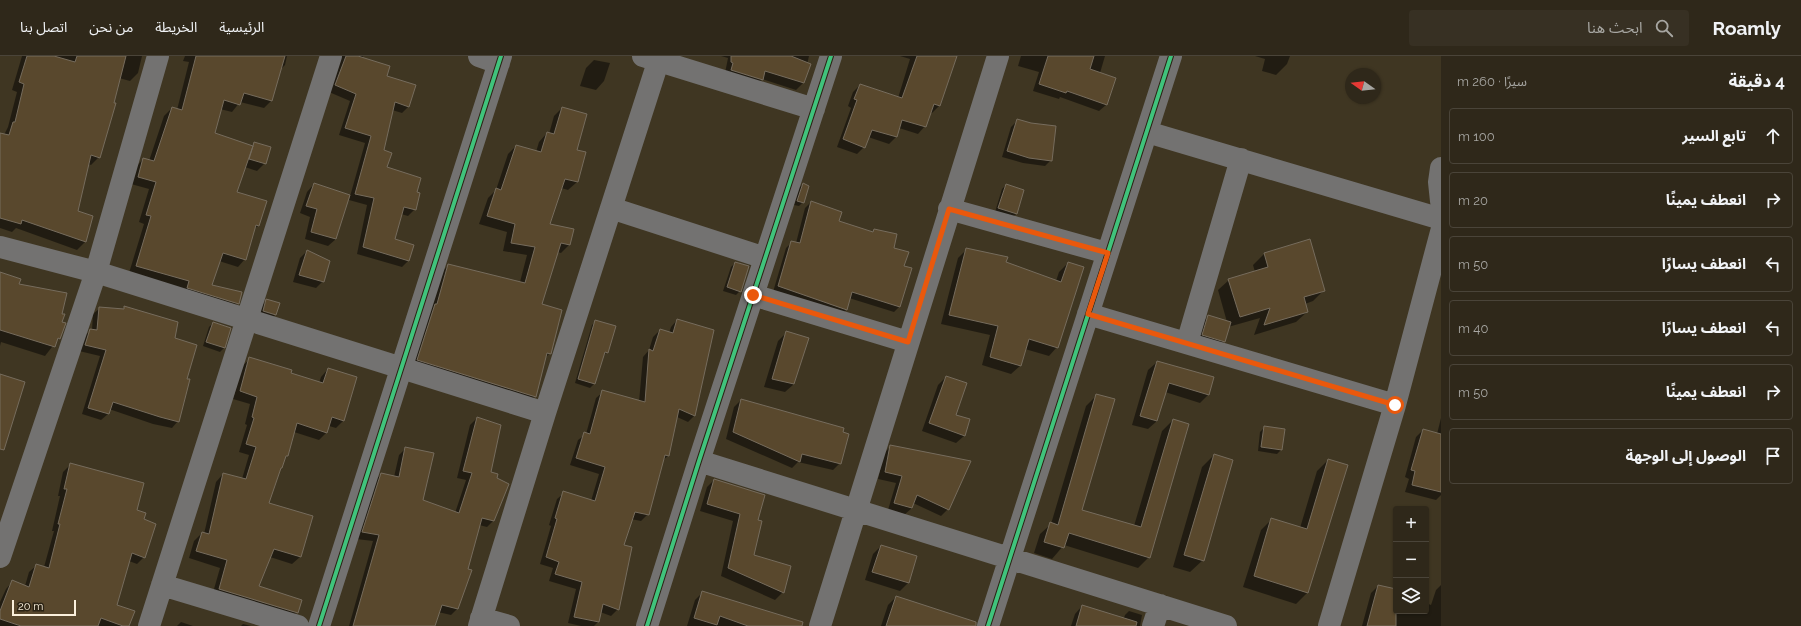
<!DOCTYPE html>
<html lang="ar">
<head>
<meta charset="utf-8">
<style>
	body { margin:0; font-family:Raleway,"Noto Sans Arabic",sans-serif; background:#373023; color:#f1f3f6; direction:rtl }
	.controls { position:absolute; right:12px; bottom:12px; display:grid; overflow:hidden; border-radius:4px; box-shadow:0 1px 3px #0004 }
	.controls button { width:36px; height:36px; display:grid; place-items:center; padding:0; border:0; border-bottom:1px solid #4a4439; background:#2f281a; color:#f1f3f6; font:20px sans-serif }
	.compass { position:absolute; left:1345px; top:12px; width:36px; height:36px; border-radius:50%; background:#2f281a; box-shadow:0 1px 3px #0004; rotate:285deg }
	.scale { position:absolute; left:12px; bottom:10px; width:64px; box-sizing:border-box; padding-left:4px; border:2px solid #fcf1dd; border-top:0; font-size:11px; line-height:14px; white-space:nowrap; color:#fcf1dd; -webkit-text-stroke:3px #2b2314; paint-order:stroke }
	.stop { position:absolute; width:12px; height:12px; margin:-9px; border:3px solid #ea580c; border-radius:50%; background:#fff }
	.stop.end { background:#ea580c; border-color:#fff; box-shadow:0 1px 4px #0008 }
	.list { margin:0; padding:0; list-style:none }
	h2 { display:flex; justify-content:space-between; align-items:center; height:52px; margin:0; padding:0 16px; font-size:17px }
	h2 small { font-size:13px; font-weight:400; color:#a7a6a2 }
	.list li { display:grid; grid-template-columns:26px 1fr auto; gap:12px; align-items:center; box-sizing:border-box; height:56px; margin:0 8px 8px; padding:0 8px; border:1px solid #4a4439; border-radius:4px }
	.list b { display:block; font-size:15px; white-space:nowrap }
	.list em { font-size:13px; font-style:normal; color:#a7a6a2 }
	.icon { flex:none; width:22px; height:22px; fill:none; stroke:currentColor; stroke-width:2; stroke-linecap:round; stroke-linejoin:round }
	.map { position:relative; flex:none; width:1441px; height:570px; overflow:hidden; direction:ltr }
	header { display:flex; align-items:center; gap:24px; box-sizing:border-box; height:56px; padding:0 20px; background:#2f281a; border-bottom:1px solid #4a4439 }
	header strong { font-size:19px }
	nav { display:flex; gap:22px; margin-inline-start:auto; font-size:14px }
	.search { width:280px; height:36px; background:#373023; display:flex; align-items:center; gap:10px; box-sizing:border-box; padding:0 14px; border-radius:4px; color:#a7a6a2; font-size:15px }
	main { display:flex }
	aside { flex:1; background:#2f281a }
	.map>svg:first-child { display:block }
	.shadow { fill:#0007 }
	.building { fill:#59482d; stroke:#766c5d }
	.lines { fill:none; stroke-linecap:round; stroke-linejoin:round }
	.minor { stroke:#737271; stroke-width:22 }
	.cycleway-casing { stroke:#2b2314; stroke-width:6 }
	.cycleway { stroke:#40c37c; stroke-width:4 }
	.route { stroke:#ea580c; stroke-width:5 }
</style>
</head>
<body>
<header>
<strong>Roamly</strong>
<div class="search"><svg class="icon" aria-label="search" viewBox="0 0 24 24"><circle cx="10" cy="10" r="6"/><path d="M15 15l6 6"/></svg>ابحث هنا</div>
<nav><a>الرئيسية</a><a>الخريطة</a><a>من نحن</a><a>اتصل بنا</a></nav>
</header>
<main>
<aside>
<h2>4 دقيقة<small>سيرًا · 260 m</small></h2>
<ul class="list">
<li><svg class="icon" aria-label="ahead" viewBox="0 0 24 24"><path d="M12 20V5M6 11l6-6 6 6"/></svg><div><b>تابع السير</b></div><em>100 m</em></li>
<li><svg class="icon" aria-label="right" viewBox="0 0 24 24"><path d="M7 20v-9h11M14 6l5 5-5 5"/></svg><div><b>انعطف يمينًا</b></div><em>20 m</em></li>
<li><svg class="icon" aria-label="left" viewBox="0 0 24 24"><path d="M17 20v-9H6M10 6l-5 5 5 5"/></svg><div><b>انعطف يسارًا</b></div><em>50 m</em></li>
<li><svg class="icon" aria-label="left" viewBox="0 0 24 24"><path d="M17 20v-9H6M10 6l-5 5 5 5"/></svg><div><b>انعطف يسارًا</b></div><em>40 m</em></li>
<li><svg class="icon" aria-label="right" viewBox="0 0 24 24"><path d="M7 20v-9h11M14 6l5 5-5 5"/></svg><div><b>انعطف يمينًا</b></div><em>50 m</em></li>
<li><svg class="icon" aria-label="arrive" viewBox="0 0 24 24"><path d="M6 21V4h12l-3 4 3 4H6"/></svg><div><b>الوصول إلى الوجهة</b></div></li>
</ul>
</aside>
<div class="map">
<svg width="1441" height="570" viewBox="0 0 1441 570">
	<rect width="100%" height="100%" fill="#3f3622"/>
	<path class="shadow" d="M22,0H142L138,17L130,25L119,22L99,101L91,109L88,108L77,156L92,160L85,186L77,194L16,172L12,176L0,172V78L4,79L8,71L17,36L12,34Z
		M185,0H287L285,9L280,14L271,45L264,52L240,46L232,56L220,53L213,78L251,91L255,87L265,107L257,115L245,111L236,136L265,145L258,170L254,173L245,203L238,211L219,205L206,238L237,248L230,255L129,217L144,168L139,166L149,133L131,128L136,111L143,103L149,105L164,60L172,52L177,54L189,6L183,5Z
		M341,0H363L362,2L386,20L409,50L402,57L392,54L383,94L385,112L416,136L415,153L408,160L401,158L394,184L409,204L402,211L357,198L367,149L349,144L365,87L339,79L350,45L329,36Z
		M721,0H809L803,27L796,34L762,23L755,31L724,22L728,2Z
		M900,0H955L939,50L932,57L930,56L925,70L918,78L899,72L896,81L889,88L868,81L864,91L857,98L837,91L851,52L848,50L853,36L860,29L898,42L910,3Z
		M1021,0H1105L1100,17L1106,49L1099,55L1060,41L1059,43L1033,35L1039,16L1018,10Z
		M1255,0H1290L1287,8L1276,19L1262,15L1265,3Z
		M594,4L610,7L604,25L596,34L580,30L586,12Z
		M562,52L576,94L584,97L577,126L568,134L561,132L549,169L569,189L561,197L557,196L540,249L550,297L544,303L535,340L526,349L410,312L439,218L448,210L520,226L527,199L503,195L507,176L479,168L488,142L496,134L508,98L516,90L536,96L539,86L547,77L549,78L554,60Z
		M1017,65L1051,104L1045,110L1023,107L1002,101L1011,71Z
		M314,128L336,183L328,190L305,183L310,161L300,157L307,136Z
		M803,128V146L799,150L794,149L799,132Z
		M1006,129L1016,158L1012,162L995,156L1002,133Z
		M811,146L838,166L872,176L874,174L893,193L903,211L900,250L894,256L849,242L846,254L840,260L773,236L786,192L792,186L796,187L805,152Z
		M967,193L1056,225L1059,216L1068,207L1057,291L1049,300L1025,293L1020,310L1011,318L982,309L990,279L941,268L958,202Z
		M307,195L323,225L316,232L293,226L300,202Z
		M1264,198L1324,234L1313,245L1305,248L1307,256L1296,266L1254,279L1260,262L1228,271L1224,285L1216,293L1195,287L1200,268L1209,260L1227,266L1218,234L1229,224L1255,216L1253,209Z
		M735,207L740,235L736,239L723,235L731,211Z
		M0,217L61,258L59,282L45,300L1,286L0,290Z
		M267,244L278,248L275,259L271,263L259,259L263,248Z
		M125,251L174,283L185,324L178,365L172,372L153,368L109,353L108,358L101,364L82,358L100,300L79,295L84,280L92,274L93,258L100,252L122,254Z
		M677,264L695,359L688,366L677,361L668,400L663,404L648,458L641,465L631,463L623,489L618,553L611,560L600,556L598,566L594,570H581L568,567L576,533L549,525L553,512L540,508L551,470L549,469L557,443L564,437L591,445L599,418L570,409L578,384L586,378L596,342L603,336L639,346L643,301L649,294L653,281L660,274L669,277L671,271Z
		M596,265L607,296L603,300L594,328L590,332L575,327L592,269Z
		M213,267L230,272L224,292L220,296L203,290L209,271Z
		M787,276L794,328L785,336L764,331L778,285Z
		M250,303L289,318L319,327L321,321L328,313L344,364L336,372L329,370L326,377L319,384L294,376L287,400L284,403L268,448L312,461L300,501L292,508L270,501L258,531L297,556L289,564L212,540L220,512L189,502L194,485L202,477L204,478L216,426L223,418L242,423L249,399L239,396L247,369L245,368L250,348L233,343L242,310Z
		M1157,306L1213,322L1208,339L1200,347L1165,336L1157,365L1148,373L1132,369L1148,314Z
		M946,321L955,360L969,364L964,380L956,387L922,375L938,329Z
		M1097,339L1081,455L1134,470L1162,375L1173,364L1149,501L1138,512L1064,489L1052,503L1034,497L1040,478L1051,468L1086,350Z
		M741,344L840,407L833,414L798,406L792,412L726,383L734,351Z
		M477,362L490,416L493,465L487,471L479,469L457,553L451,559L438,556L434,570H349L373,485L356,483L375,425L381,418L394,421L399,399L406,392L422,444L455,457L466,424L457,422L470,369Z
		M1441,362V439L1436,444L1405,436L1409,423L1405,421L1416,381L1423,374L1437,378Z
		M1264,372L1281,394L1277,398L1258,395L1260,376Z
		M891,390L948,453L941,460L913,447L912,452L904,459L888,454L896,427L878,423L884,397Z
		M1214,399L1203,504L1190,516L1173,511L1202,411Z
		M1328,404L1307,537L1296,548L1243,531L1261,474L1272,463L1300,472L1317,415Z
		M70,409L135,454L143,464L144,501L137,508L129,505L115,549L128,570H0V546L6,533L13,525L25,530L29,516L37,509L44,511L54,475H52L60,440H58L63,416Z
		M714,424L757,465L753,499L790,511L783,536L775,544L721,520L733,465L700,455L707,431Z
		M881,490L916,501L908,527L900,535L865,524L873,498Z
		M1441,529V570H1362L1371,537L1378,530L1396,534V555H1426V547L1431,549L1436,534Z
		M703,536L796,570H687L695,544Z
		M896,541L917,570H881L888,549Z
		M1082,550L1108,570H1071L1075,558Z
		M1129,555L1142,559L1140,570H1121L1125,559Z
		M181,566L193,570H177Z
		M243,568L251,570H241Z"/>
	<path class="building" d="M27,0H54L75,6L77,0H126L114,47H116L100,102L91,99L78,155L93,160L86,186L22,164L21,168L0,162V77L9,79L13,66H15L24,28L19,26Z
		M196,0H285L272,45L244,37L240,49L224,44L215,77L253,90L254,86L271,91L266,108L249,103L253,90L237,136L267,145L259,170L256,169L246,204L223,197L212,229L242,236L239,248L187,232L189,225L136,210L151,160L146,159L156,126L138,121L143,102L154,105L172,51L182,54Z
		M346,0H358L390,10L387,20L416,29L409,51L395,46L384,94L392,97L387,111L421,122L417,136L420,137L416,154L404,151L395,183L414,189L409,205L363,191L374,142L355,138L371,80L345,72L356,38L335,29Z
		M731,0H791L811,8L804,27L765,15L763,24L731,14L733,7L731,6Z
		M917,0H957L940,50L934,48L926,71L902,64L897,81L872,74L865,92L843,83L857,44L854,43L860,28L902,42Z
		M1048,0H1094L1090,13L1116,22L1107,49L1067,35L1066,37L1039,28Z
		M562,51L587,58L577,94L586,96L578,126L565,123L550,168L574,173L570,189L561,187L542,248L562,254L551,298L547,297L536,341L417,304L435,248H437L448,208L525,227L535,191L511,187L515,168L487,160L496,132L501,134L516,89L541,96L547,76L554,78Z
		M1017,63L1031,67L1056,70L1052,105L1029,102L1007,95Z
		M314,127L350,139L336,183L311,176L317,153L306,150Z
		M803,127L809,130L804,147L797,145Z
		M1006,128L1024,134L1017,158L998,152Z
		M811,145L842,156L839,165L873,176L874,173L897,178L894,192L909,196L904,210L912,212L900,251L852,236L847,254L778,230L791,185L800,187Z
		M1310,183L1325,235L1304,241L1308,256L1264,269L1270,252L1240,261L1228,223L1268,211L1264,197Z
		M966,192L1008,201L1006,206L1061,226L1068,206L1084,211L1058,292L1029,283L1021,310L990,301L998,270L949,259Z
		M307,194L330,205L324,226L299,219Z
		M735,206L749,210L741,236L727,231Z
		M0,216L21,223L19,228L67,237L62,258H65L62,266L66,267L60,283L58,282L55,291L0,274Z
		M266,243L280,247L276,259L263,255Z
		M124,250L178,266L175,282L197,289L187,323H190L179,366L160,361L113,346L109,358L88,352L106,294L85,289L90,273L97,274L99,251L124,253Z
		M1208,259L1231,266L1225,286L1202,279Z
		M677,263L714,274L695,360L679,353L669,400L665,399L649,459L635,456L624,489L632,491L619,554L603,548L599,566L574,561L582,526L555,518L559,506L546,501L557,463L555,462L563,435L595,445L605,411L576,402L584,376L590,378L602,334L645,346L649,293L653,295L660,273L673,277Z
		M595,264L616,270L608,297L605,296L595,328L578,323Z
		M213,266L231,272L225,292L206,286Z
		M786,275L809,282L794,328L772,323Z
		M249,301L292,314L291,317L323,327L328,312L357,321L344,365L332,361L327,377L297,367L288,400H286L282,412H281L269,447L313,460L301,501L274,493L259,530L302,544L298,557L219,533L227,504L196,495L202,476L209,478L223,417L246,423L256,391L246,388L254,362L252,361L257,341L240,335Z
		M1157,305L1214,321L1209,339L1169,327L1157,365L1140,360Z
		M0,318L25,326L4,394L0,393Z
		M946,320L967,327L956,359L970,363L965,380L929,367Z
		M1096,338L1115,343L1082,454L1141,471L1173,363L1189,368L1150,502L1069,477L1064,492L1044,486L1050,466L1058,469Z
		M741,343L844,372L843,376L849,378L841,408L802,398L800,406L733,376Z
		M477,361L501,369L491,416L498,418L497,422L509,428L494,465L482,462L468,513L472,514L458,553L442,549L435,570H353L379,479L362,476L381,417L399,421L405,391L434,397L423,444L459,457L472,417L463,415Z
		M1264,370L1285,373L1282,394L1261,391Z
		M1423,373L1441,378V436L1412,429L1415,415L1411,414Z
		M890,389L971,405L949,454L917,439L912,452L894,447L902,420L885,416Z
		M1214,398L1233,404L1204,505L1184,499Z
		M1328,403L1348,409L1308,537L1254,520L1271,462L1307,473Z
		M70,407L144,427L137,454L146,457L144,463L156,468L145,502L132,497L117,549L135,555L129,570H123L101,562L98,570H21L0,563V555L12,524L29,531L36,508L49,512L60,468H58L67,433H64Z
		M714,423L765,439L758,464L762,465L754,499L791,510L784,537L728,512L740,458L707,448Z
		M881,489L917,500L909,527L872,516Z
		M1378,529L1396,533V570H1367Z
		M702,535L803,566L802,570H748L720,560L717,569L694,562Z
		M896,540L976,566V570H886Z
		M1082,549L1137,566L1136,570H1076Z"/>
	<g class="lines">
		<path class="minor" d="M479,0L499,7
			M643,0L814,53
			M1147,76L1441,163
			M1441,112L1439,126L1441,145
			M611,152L765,202
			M949,153L1107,197
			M0,191L96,216L545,357
			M753,239L908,286
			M1088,258L1395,349
			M1187,287L1241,103
			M699,405L1226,570
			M0,501L96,216L158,0
			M162,529L298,570
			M481,562L509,570
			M149,570L331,0
			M319,570L501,0
			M479,570L545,357L660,0
			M647,570L699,405L831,0
			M820,570L998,0
			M988,570L1171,0
			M1153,570L1160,549
			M1329,570L1395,349L1441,176"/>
		<g class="cycleway-casing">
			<path id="cycleway" d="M319,570L501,0
				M647,570L699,405L831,0
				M988,570L1171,0"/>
		</g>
		<use href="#cycleway" class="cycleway"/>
	</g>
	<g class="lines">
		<path class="route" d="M753,239L908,286L949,153L1108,197L1088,258L1395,349"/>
	</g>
</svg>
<div class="controls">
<button>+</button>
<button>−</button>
<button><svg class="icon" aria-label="layers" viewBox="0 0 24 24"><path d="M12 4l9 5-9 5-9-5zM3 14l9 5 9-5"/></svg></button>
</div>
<svg class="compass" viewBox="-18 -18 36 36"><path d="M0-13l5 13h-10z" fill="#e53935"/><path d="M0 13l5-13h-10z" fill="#a7a6a2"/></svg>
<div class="scale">20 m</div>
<div class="stop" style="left:1395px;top:349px"></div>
<div class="stop end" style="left:753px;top:239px"></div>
</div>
</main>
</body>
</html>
